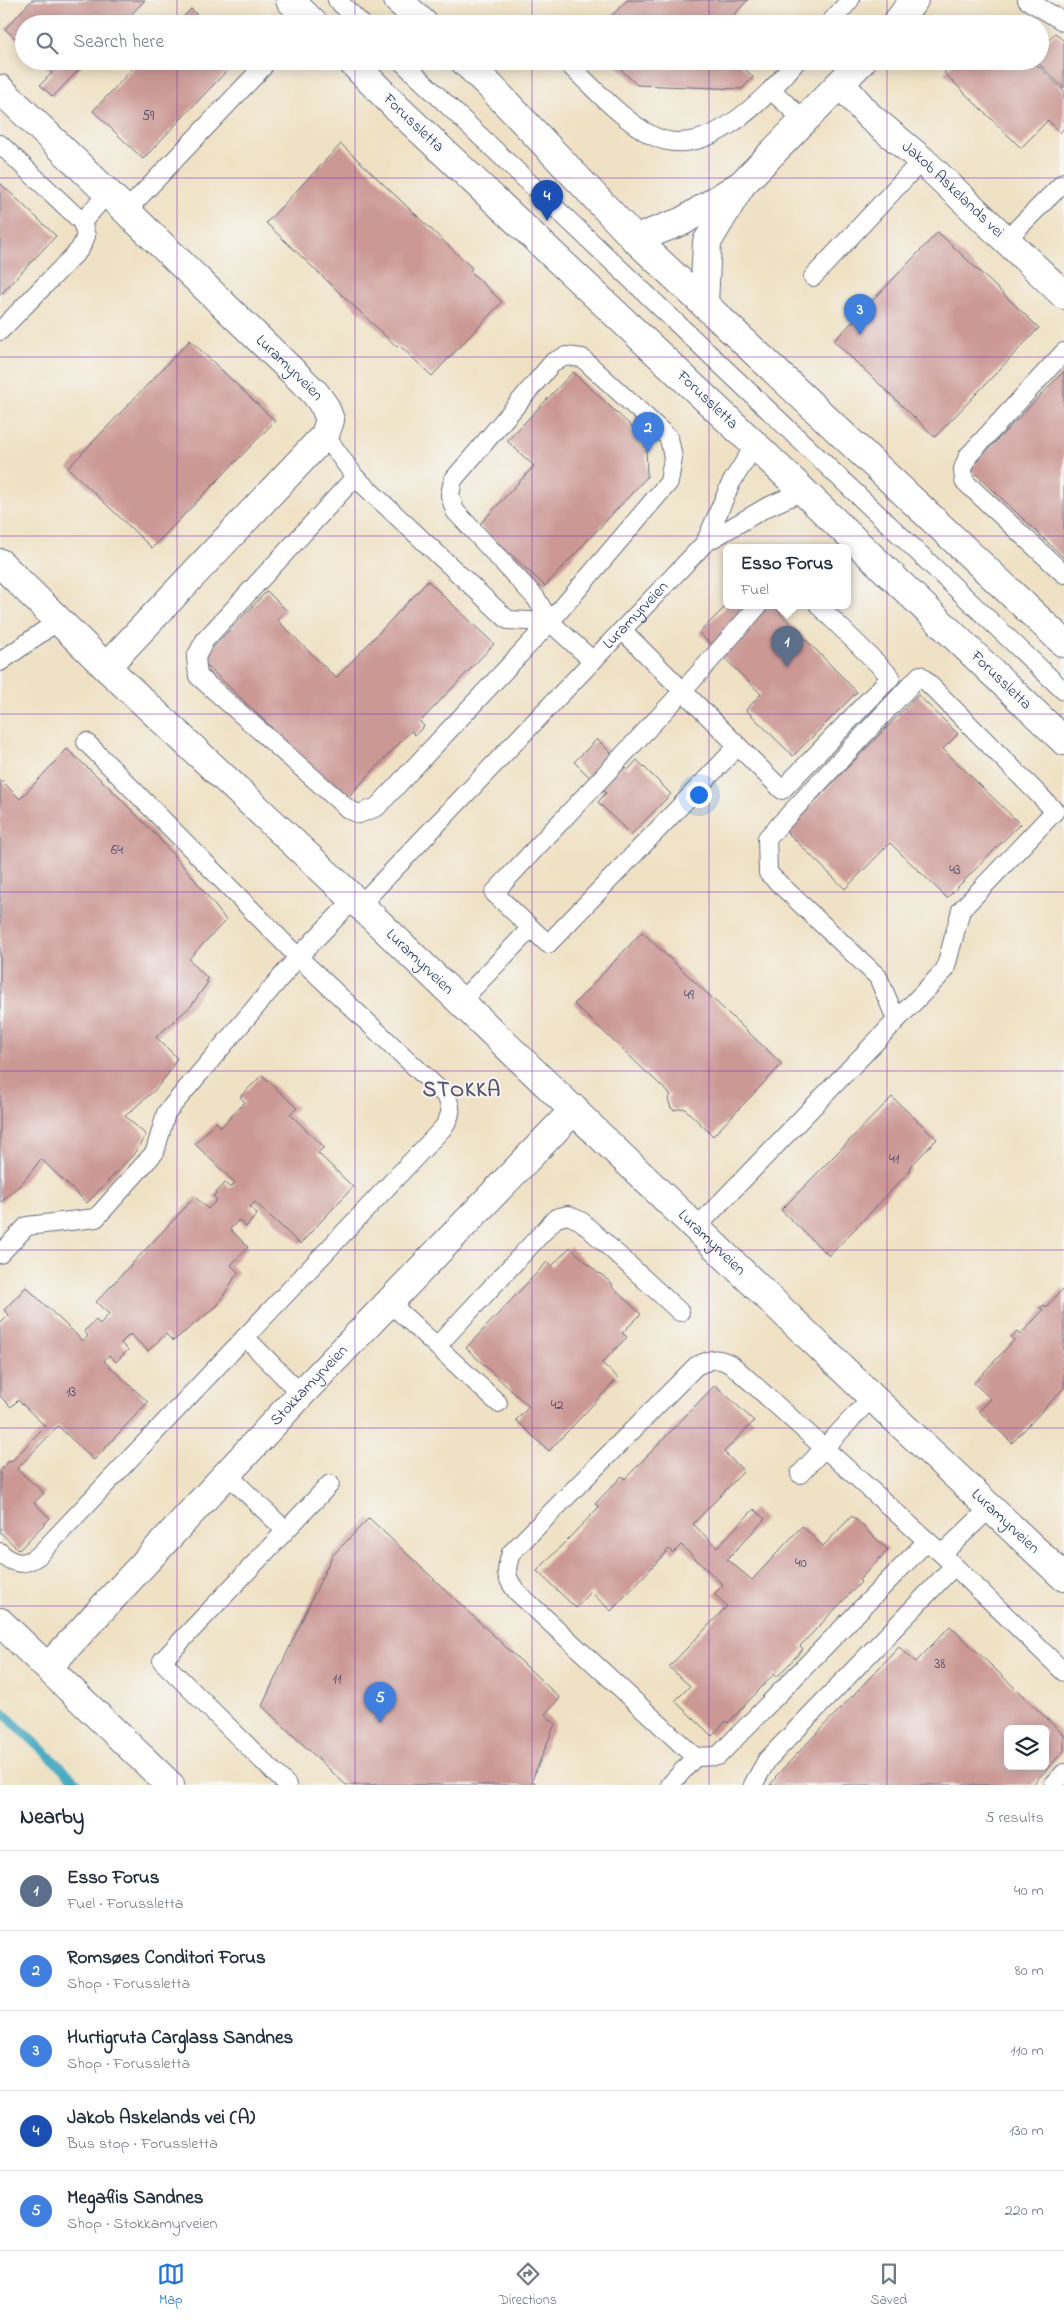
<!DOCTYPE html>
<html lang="en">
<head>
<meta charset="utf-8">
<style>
	body { margin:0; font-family:"Indie Flower",sans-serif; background:#f6f6f7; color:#1f2937 }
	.controls { position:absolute; right:15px; bottom:15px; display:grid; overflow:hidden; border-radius:8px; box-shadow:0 2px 12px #0003 }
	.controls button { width:45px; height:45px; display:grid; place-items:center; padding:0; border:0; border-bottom:1px solid #e0e1e3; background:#fff; color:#1f2937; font:25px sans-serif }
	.you { position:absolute; left:698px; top:794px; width:18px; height:18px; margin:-12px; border:4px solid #fff; border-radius:50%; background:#1a73e8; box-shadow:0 0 0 8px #1a73e833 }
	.badge { display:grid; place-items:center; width:32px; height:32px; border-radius:50%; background:#1a73e8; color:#fff; font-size:16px; font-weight:700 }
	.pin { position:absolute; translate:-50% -41px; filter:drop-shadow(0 1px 2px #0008) }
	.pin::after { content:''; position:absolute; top:26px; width:18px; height:15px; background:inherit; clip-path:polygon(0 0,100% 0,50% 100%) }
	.popup { position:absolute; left:723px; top:544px; width:128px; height:65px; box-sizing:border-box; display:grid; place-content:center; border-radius:8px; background:#fff; filter:drop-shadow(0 1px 4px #0005); font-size:16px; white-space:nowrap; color:#747a83 }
	.popup b { font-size:19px; color:#1f2937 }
	.popup::after { content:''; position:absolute; left:50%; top:100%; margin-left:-10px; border:10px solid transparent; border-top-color:#fff }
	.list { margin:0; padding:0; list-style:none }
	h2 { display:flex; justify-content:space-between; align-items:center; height:65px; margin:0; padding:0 20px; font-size:21px }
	h2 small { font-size:16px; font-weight:400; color:#747a83 }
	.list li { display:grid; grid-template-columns:32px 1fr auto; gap:15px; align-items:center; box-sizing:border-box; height:80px; padding:0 20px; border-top:1px solid #e0e1e3 }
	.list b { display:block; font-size:19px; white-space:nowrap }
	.list p { margin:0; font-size:16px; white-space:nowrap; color:#747a83 }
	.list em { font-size:16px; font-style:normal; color:#747a83 }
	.icon { flex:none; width:28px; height:28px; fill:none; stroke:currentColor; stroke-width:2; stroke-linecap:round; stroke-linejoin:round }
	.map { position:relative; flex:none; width:1064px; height:1785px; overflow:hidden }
	.search { position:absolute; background:#fff; box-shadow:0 2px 12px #0003; left:15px; right:15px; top:15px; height:55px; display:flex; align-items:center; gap:12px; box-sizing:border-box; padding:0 18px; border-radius:28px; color:#747a83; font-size:19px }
	.sheet { height:465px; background:#fff }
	nav { display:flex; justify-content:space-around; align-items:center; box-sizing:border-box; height:70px; border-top:1px solid #e0e1e3; background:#fff; font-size:14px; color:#747a83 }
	nav a { display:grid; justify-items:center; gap:2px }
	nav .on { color:#1a73e8 }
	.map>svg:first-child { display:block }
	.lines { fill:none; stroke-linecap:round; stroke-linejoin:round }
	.stream { stroke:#44acc4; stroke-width:9 }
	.building { fill:#cb9894; fill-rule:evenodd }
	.lane-casing { stroke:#656d81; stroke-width:20 }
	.street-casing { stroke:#656d81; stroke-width:30 }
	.secondary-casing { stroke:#656d81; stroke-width:30 }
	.primary-casing { stroke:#656d81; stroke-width:30 }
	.lane { stroke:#fff; stroke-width:18 }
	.street { stroke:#fff; stroke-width:28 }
	.secondary { stroke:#fff; stroke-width:28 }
	.primary { stroke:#fff; stroke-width:28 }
	.grid { fill:none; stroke:#7b2cbf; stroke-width:1; stroke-opacity:0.55 }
	.labels { text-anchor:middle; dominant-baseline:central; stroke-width:4; stroke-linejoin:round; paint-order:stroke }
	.number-label { font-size:14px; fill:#47496c }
	.street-label { font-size:16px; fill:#1b2f5e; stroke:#f6f6f2 }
	.district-label { font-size:21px; font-weight:bold; letter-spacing:1px; fill:#595471; stroke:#f6f6f2 }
</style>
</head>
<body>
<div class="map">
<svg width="1064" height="1785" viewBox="0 0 1064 1785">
	<rect width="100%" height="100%" fill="#f6f6f2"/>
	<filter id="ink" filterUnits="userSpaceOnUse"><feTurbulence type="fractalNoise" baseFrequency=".02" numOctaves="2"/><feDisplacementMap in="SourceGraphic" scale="10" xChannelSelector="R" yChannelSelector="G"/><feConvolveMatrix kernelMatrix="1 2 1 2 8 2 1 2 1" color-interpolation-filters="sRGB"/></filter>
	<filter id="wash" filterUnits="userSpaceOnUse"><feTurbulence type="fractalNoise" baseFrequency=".0096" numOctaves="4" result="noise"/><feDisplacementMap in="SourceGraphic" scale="20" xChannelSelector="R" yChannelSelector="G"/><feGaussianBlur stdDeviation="1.12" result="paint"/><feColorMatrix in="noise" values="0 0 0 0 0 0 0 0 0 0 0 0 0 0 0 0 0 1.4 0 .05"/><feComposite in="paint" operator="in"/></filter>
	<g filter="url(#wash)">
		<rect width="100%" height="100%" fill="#efe1c3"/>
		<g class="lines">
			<path class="stream" d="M0,1710L80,1785"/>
		</g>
		<g id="blocks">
			<path class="building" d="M32,0H145L122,24H24V46L5,29Z
				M627,0H748L725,24H604Z
				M191,9L206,24H176Z
				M1055,33L1064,41V88L1036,61H1040V49Z
				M40,61H87L53,97L40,85L52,73Z
				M140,61H236L143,159L93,111Z
				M612,61H737L753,77L742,89L637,85Z
				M955,61H1033L1064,91V128L1060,133L1048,120L1021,148L944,73Z
				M341,144L472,268L470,271L502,302L432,376L399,345L397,347L266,223Z
				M0,183L56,236L0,295Z
				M938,232L1039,328L935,437L834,341Z
				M190,340L275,421L152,548L68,468Z
				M1064,371V558L970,468Z
				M573,372L646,440L647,477L545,586L479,525L534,466L507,441Z
				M428,581L494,644L420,722L424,726L415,735L411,731L346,799L201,660L267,591L286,610L277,620L336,678Z
				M726,606H773L857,692L793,756L746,710L761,694L699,633Z
				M918,695L958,734L943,749L1020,824L947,898L890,843L845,889L786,831Z
				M597,739L628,770L637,760L671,794L631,835L598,802L606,793L574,762Z
				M67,749L109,787L154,833L192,876L226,920L189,959L208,979L206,981L208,982L191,1006L156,1037L177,1058L168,1074L155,1090L125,1116L146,1135L133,1155L87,1203L41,1159L24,1181L0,1203V779L20,799Z
				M642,932L782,1064L713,1136L684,1108L674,1110L671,1108L668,1099L671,1095L574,1004Z
				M262,1075L297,1108L290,1114L324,1147L318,1153L353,1187L300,1244L255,1202L250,1207L257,1214L246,1227L239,1220L230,1229L248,1247L231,1265L238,1272L217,1306L173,1341L166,1334L148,1351L130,1334L121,1343L128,1350L116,1362L109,1355L104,1361L148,1402L94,1460L58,1426L17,1469L44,1493L34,1503L50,1518L19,1550L0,1532V1471L9,1461L11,1462L45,1426L18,1400L11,1407L0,1396V1324L9,1315L4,1310L26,1287L83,1341L88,1336L84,1331L96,1320L100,1324L109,1314L96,1302L195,1197L208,1209L217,1200L213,1196L225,1183L230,1188L235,1183L195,1144L216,1122L221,1127L245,1102L240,1097Z
				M892,1097L937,1139L909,1168L911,1170L829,1256L781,1210Z
				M570,1247L599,1274L600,1273L613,1285L612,1287L641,1314L622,1333L627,1337L602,1363L618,1378L549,1451L516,1420L529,1407L466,1348L547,1262L552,1266Z
				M1064,1288V1388L1012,1443L979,1411L991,1399L974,1383L1014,1340L1011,1337L1017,1332L1020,1335L1043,1310L1040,1308L1044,1305L1046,1307Z
				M715,1385L754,1421L724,1452L744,1471L693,1524L717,1547L754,1509L765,1519L727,1559L752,1580L802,1526L823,1546L852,1516L888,1550L859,1580L861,1582L800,1646L803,1649L777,1677L774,1674L728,1723L726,1721L712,1736L675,1701L690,1686L669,1667L727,1606L714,1594L723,1585L681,1545L673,1553L669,1549L611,1611L591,1592L576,1608L537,1571L599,1507L595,1504L622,1476L625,1479Z
				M369,1518L560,1698L545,1714L555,1724L532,1780L537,1785H346L262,1706L332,1556Z
				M950,1626L1064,1735V1751L1032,1785H770L776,1778L775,1777L899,1647L916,1662ZM1008,1729H1045V1766H1008Z"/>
		</g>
	</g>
	<g filter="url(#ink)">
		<use href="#blocks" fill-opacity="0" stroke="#656d81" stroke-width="1"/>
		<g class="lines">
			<g class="lane-casing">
				<g id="lane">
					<path d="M337,0L362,24"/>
					<path d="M1027,0L1064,22"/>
					<path d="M829,24L850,0"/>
					<path d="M401,61L1064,691"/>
					<path d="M569,65C594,88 620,118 651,135C705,164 766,98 797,61"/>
					<path d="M772,91L805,121"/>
					<path d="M0,144L82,222L86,236L80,249L0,331"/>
					<path d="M126,211L263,67"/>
					<path d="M82,222L108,193"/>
					<path d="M1006,240L1064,182"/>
					<path d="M813,277L922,160"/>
					<path d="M1064,352L968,456L963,469L964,481L1064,574"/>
					<path d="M325,435L355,477L508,620L550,622L593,661"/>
					<path d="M355,477L205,640L196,657L198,676L348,809L359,814L377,807L550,622L669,482L673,458L669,438L582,358L566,356L553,362L453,480L450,495L455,511L536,598L550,622"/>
					<path d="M705,543L731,483L755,445"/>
					<path d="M623,631L782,790L891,677L819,606"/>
					<path d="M0,662L59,620"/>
					<path d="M738,746L548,944L494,893L683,691L758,606"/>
					<path id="s1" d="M360,905L705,543L765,508L803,491"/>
					<path d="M461,1001L531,928"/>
					<path d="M697,1227L945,970L961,910L1055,811L920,675L767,838L768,873L878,977L896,1019"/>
					<path d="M0,1254L27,1226L96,1218L155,1152L166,1113L298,957L354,899"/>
					<path d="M389,1302L498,1403"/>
					<path d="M245,1337L301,1394"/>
					<path d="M437,1346L556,1218L568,1215L581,1221L680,1312"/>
					<path d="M227,1474L285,1530"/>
					<path d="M800,1474L872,1397"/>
					<path d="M927,1541L718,1756L695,1757L517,1592C505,1577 505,1571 511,1553L696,1366C712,1359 716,1356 732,1365L942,1554L1064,1672"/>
					<path d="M0,1552C13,1565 23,1566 38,1556L443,1128C451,1116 453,1109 446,1096L298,957L86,742"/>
					<path d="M942,1554L990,1508"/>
					<path d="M287,1785L162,1661L330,1484"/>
					<path d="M670,1785L695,1757"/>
					<path d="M753,1785L767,1760L954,1566"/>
					<path d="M1053,1785L1064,1773"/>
				</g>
			</g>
			<g class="street-casing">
				<g id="street">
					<path d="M896,24L914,0"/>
					<path id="s2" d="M841,84L869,116L922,160L1064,295"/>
					<path id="s3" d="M0,89L315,393L325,407L330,420L325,435L106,667"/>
					<path d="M635,239L683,221L742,184L862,61"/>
					<path d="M704,304L707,242L740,187"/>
					<path d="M0,1622L170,1785"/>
					<path id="s4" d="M48,1667L301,1394L575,1109"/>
				</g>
			</g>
			<g class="secondary-casing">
				<g id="secondary">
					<path id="s5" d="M0,563L106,667L360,905L872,1397L1064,1577"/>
				</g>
			</g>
			<g class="primary-casing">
				<g id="primary">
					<path d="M290,0L314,24"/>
					<path d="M398,0L424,24"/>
					<path id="s6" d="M351,61L398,109L755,445L1064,741"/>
					<path d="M464,61L490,86L635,239L1064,643"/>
				</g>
			</g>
			<use href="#lane" class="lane"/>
			<use href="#street" class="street"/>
			<use href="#secondary" class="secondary"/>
			<use href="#primary" class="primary"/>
		</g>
	</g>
	<path class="grid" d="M177,0V24M355,0V24M532,0V24M709,0V24M887,0V24M177,61V1785M355,61V1785M532,61V1785M709,61V1785M887,61V1785M0,178H1064M0,357H1064M0,536H1064M0,714H1064M0,892H1064M0,1071H1064M0,1250H1064M0,1428H1064M0,1606H1064"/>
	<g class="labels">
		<g class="number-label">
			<text x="148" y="116">59</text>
			<text x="117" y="850">64</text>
			<text x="955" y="870">43</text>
			<text x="689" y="995">49</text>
			<text x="894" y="1159">41</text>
			<text x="71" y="1392">13</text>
			<text x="557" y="1405">42</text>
			<text x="801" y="1563">40</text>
			<text x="940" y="1664">38</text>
			<text x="337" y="1679">11</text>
		</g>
		<g class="street-label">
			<text stroke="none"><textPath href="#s6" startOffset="88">Forussletta</textPath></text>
			<text stroke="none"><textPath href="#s2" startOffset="154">Jakob Askelands vei</textPath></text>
			<text stroke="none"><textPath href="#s3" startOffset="402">Luramyrveien</textPath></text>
			<text stroke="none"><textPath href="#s6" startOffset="492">Forussletta</textPath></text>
			<text stroke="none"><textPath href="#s1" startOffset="400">Luramyrveien</textPath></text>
			<text stroke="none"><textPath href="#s6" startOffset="898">Forussletta</textPath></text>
			<text stroke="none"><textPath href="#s5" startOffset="579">Luramyrveien</textPath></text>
			<text stroke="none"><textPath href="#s5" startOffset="984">Luramyrveien</textPath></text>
			<text stroke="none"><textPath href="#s4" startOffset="384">Stokkamyrveien</textPath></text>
			<text stroke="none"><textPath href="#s5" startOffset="1389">Luramyrveien</textPath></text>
		</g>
		<g class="district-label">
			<text x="462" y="1091">STOKKA</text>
		</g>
	</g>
</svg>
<div class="controls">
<button><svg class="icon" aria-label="layers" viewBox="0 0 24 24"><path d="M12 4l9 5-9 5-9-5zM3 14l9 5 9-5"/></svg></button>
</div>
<div class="you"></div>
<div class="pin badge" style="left:787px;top:667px;background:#5c6f8a">1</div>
<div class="popup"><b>Esso Forus</b>Fuel</div>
<div class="pin badge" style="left:648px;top:453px;background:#3f7fe0">2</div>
<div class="pin badge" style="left:860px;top:335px;background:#3f7fe0">3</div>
<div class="pin badge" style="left:547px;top:221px;background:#1a4fb4">4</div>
<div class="pin badge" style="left:380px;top:1723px;background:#3f7fe0">5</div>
<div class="search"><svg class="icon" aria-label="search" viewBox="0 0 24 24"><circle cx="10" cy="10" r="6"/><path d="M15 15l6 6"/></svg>Search here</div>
</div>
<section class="sheet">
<h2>Nearby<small>5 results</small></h2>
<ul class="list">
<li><span class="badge" style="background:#5c6f8a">1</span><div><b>Esso Forus</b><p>Fuel · Forussletta</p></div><em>40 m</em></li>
<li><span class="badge" style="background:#3f7fe0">2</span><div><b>Romsøes Conditori Forus</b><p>Shop · Forussletta</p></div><em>80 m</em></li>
<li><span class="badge" style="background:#3f7fe0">3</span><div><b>Hurtigruta Carglass Sandnes</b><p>Shop · Forussletta</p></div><em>110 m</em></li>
<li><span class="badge" style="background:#1a4fb4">4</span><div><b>Jakob Askelands vei (A)</b><p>Bus stop · Forussletta</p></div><em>130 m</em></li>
<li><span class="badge" style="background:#3f7fe0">5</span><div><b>Megaflis Sandnes</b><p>Shop · Stokkamyrveien</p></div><em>220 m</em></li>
</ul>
</section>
<nav>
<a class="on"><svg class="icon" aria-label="map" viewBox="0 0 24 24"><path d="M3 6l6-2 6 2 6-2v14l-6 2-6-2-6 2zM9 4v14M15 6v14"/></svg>Map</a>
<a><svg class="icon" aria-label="directions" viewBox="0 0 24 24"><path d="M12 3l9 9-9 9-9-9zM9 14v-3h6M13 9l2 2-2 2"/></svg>Directions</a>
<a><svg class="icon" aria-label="saved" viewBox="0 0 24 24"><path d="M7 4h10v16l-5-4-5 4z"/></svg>Saved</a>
</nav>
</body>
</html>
